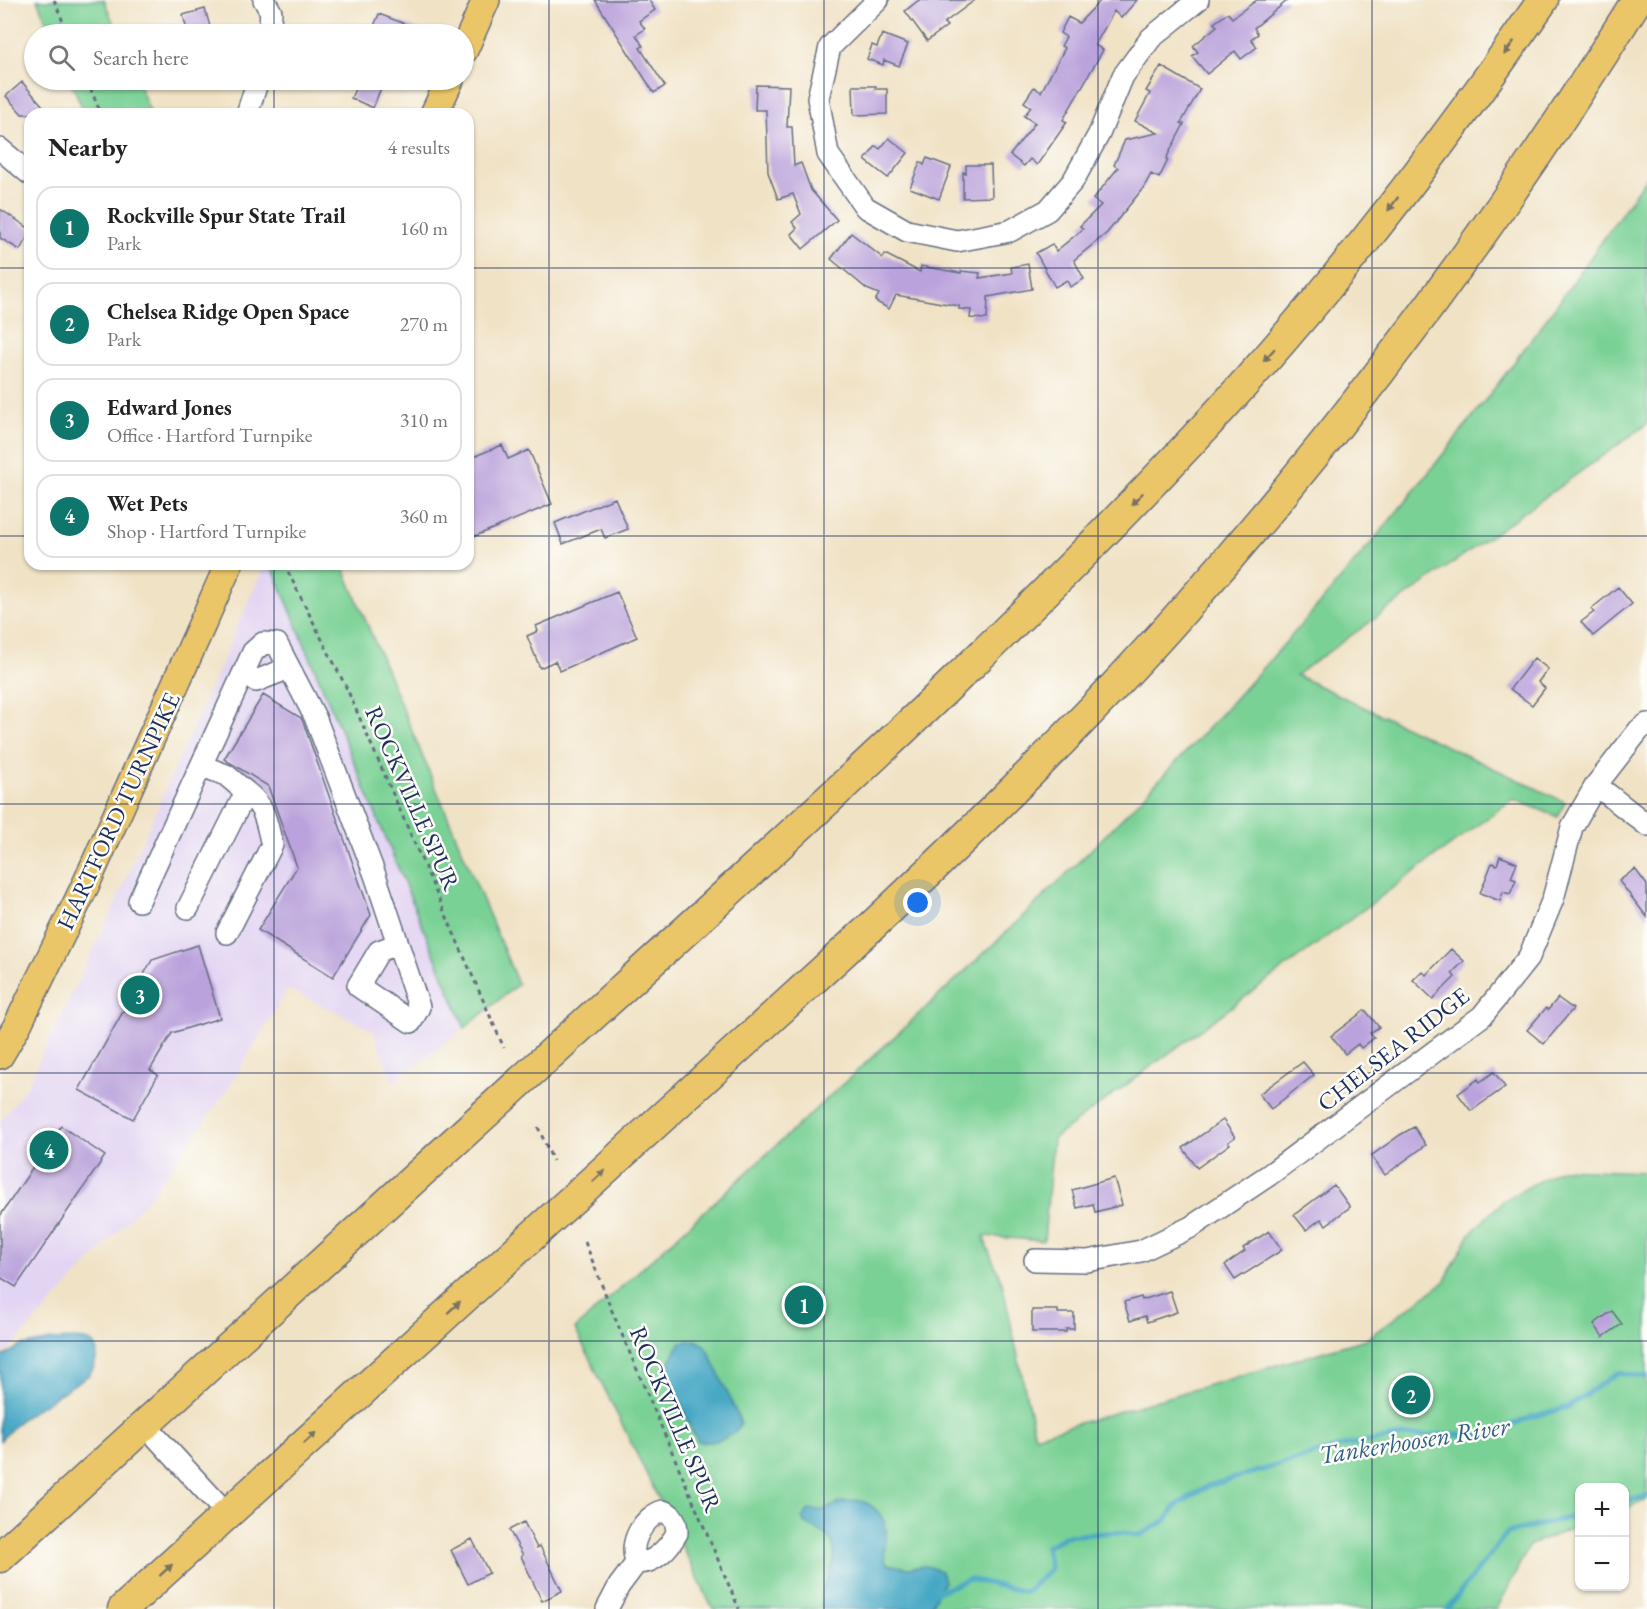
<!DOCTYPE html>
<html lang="en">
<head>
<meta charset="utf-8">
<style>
	body { margin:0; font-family:"EB Garamond",serif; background:#f2f2f2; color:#222 }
	.controls { position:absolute; right:18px; bottom:18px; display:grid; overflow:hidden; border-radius:12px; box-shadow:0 2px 4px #0004 }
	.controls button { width:54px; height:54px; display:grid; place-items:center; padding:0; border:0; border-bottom:2px solid #e0e0e0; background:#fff; color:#222; font:30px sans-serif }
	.you { position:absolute; left:918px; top:903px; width:21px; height:21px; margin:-15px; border:4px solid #fff; border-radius:50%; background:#1a73e8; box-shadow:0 0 0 9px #1a73e833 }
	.badge { display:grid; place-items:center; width:39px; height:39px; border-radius:50%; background:#0f766e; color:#fff; font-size:20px; font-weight:700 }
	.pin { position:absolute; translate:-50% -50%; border:3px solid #fff; box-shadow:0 2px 6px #0006 }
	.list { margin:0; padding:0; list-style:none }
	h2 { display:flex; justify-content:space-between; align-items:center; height:78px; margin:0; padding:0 24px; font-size:26px }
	h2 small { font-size:20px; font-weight:400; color:#767676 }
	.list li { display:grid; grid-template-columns:39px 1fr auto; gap:18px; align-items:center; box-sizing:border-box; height:84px; margin:0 12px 12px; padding:0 12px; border:2px solid #e0e0e0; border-radius:18px }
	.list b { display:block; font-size:22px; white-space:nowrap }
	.list p { margin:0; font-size:20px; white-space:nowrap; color:#767676 }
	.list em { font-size:20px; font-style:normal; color:#767676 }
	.icon { flex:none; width:33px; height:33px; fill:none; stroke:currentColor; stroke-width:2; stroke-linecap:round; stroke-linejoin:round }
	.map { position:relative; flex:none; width:1647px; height:1609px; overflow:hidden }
	.search { position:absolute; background:#fff; box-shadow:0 2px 4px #0004; left:24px; top:24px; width:450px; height:66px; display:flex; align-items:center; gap:15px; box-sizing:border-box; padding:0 21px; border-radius:33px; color:#767676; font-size:22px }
	.panel { position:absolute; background:#fff; box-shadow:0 2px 4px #0004; left:24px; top:108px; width:450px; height:462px; border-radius:18px }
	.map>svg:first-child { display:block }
	.built { fill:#e2d4f3 }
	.green { fill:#7ad195; stroke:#4a807a; stroke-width:1.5 }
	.water { fill:#46a8c5; stroke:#306c92; stroke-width:1.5 }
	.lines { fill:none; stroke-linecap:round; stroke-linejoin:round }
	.stream { stroke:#46a8c5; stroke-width:5 }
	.building { fill:#baa3dc }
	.minor-casing { stroke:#666e82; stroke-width:24 }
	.major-casing { stroke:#666e82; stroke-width:30 }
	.highway-casing { stroke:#666e82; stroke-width:33 }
	.path { stroke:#666e82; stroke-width:3; stroke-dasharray:4.5 4.5; stroke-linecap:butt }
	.minor { stroke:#fff; stroke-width:21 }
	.major { stroke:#ebc669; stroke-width:27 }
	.highway { stroke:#ebc669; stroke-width:30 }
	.oneway { fill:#797363 }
	.grid { fill:none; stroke:#1b2f5e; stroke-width:1.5; stroke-opacity:0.55 }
	.labels { text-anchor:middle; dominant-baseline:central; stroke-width:5; stroke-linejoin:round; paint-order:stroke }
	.street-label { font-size:24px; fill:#1b2f5e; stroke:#fdfcf7 }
	.water-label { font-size:26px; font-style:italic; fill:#2c5f87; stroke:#fdfcf7 }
</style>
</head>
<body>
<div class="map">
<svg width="1647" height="1609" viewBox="0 0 1647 1609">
	<rect width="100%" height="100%" fill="#fdfcf7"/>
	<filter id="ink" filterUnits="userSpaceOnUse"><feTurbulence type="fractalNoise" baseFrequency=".0167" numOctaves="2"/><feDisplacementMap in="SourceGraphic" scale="12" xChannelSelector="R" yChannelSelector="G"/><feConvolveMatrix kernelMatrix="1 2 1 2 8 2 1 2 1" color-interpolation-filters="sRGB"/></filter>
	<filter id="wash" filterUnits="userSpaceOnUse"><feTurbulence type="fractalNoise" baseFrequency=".008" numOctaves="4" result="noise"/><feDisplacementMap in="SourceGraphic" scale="24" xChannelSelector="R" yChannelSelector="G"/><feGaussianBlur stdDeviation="1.35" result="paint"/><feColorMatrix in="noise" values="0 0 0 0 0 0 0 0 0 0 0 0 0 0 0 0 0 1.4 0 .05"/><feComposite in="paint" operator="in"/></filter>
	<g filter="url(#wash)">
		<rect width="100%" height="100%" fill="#f0e2c5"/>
		<path class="built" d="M265,564H271L465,1028L393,1082L373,1030L288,989L228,1089L152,1194L6,1353L0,1347V1122L28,1084L111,913Z"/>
		<path class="green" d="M37,0H104L118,34H52Z
			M70,80H137L151,114H85Z
			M1647,176V424L1296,675L1565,802L1558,817L1513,799L1053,1139L1044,1241L984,1236L987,1247L1002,1282L1035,1436L1366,1339L1444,1282L1469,1235L1504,1200L1561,1169L1647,1172V1500L1625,1509L1624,1488H1580L1579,1526L1530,1545L1497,1609H713L575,1329C666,1247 755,1165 845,1082C960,977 1074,871 1181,757C1352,576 1508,382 1647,176Z
			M271,564H342L518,984L465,1028Z"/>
		<path class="water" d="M51,1340C62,1340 75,1338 85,1340C104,1343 96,1366 89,1375L21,1419L0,1441V1358L21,1346Z
			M696,1340L704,1345L710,1354L741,1423C736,1437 711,1445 698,1441L692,1431L668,1370V1365L681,1342Z
			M857,1500C866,1503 872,1504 878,1512C896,1534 878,1546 887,1564L908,1568L926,1566L941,1571L944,1582L929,1609H822C816,1590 837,1570 834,1550C830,1527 808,1531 802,1518L809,1510H824L839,1503Z"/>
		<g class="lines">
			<path class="stream" d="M1624,1502L1647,1496
				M933,1594L969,1579L1026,1592L1050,1569L1046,1547L1066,1536L1116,1532L1140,1535L1166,1520L1177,1505L1208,1486L1347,1445L1403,1436L1492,1433L1531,1417L1568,1407L1617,1373L1647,1377
				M1447,1609L1507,1533L1580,1515"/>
		</g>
		<g id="blocks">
			<path class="building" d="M595,0H649L655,10L639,21L645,29L636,35L643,46L640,48L665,86L654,93Z
				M919,0H975L944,23L947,26L927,41L905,11Z
				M1101,0H1137L1121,18L1114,11L1095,45L1103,50L1063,120L1067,122L1037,165L1030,159L1024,166L1010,155L1035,123L1024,116L1031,107L1024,102L1034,87L1041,92L1065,48L1061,46L1066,37L1060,33L1068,17L1079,23Z
				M1257,0H1288L1254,28L1258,34L1251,39L1257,47L1241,59L1235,51L1207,74L1192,56L1198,52L1193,46L1217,26L1214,23L1228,13L1232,18Z
				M205,9L211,30H209L210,34H188L183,15Z
				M379,14L429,33V34H382L384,30L374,26Z
				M882,34L908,44L899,66L884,60L883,65L867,59L872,45L877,47Z
				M1161,66L1200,89L1181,123L1184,124L1166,159L1168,160L1159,178L1151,174L1144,187L1107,233L1074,260L1084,279L1070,287L1067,280L1055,287L1036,253L1052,244L1056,251L1083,229L1080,226L1101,205L1093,199L1118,168L1114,165L1125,140L1158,133L1135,121L1150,93L1146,91Z
				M359,80H384L373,108L351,98Z
				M22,82L50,114H22L6,96Z
				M756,85L789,86L787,127H792L794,166L801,163L811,190L837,220L803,249L791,234L797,228L792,222L801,214L793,194L778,199L768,172L766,110H755Z
				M853,86H876L875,89H887V114L854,115Z
				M889,138L908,153L888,178L865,160L876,146L880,149Z
				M927,158L951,167L939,199L910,188L920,162L924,165Z
				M966,165H991L992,197L963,198V172L966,173Z
				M0,209L30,229V233L20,250L0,238Z
				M851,233L883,258L885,254L920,272L921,266L961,273V271L980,273L979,278L1012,273L1011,267L1028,264L1032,289L988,297L987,319L970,318L971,310L959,309V306L896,295L889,309L875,301L879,294L867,289L831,259Z
				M502,445L508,459L529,450L552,504L468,539V459Z
				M615,498L628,529L605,538L601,529L563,544L555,523Z
				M1618,587L1632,604L1593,636L1581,622L1594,612L1591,609Z
				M617,592L637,637L560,671L555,661L540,668L527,636L538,631L536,626Z
				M1534,658L1548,669L1538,682L1545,688L1532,705L1510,689Z
				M263,695L301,718L303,722L371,915L333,977L258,930L297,867L268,786L224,759Z
				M1500,856L1517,863L1511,878L1516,880L1510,894L1503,892L1500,901L1480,893L1492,863L1497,865Z
				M1635,869L1647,885V917L1619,881Z
				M198,945L220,1018L172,1033L150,1070L158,1075L133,1119L79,1090L152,960Z
				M1451,949L1464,961L1452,973L1455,977L1433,999L1413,980L1422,971L1426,975Z
				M1558,998L1573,1009L1544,1044L1527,1030L1546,1008L1548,1010Z
				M1365,1010L1379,1027L1370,1033L1374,1038L1361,1048L1358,1044L1345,1054L1331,1036Z
				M1303,1062L1314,1075L1271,1109L1259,1094Z
				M1494,1072L1505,1087L1471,1111L1458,1094L1478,1079L1480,1082Z
				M1223,1120L1235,1137L1228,1142L1230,1144L1197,1168L1183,1148Z
				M61,1126L105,1156L16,1287L0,1277V1216Z
				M1414,1127L1426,1145L1385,1175L1371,1156L1400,1135Z
				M1114,1178L1122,1205L1095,1212L1093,1204L1077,1208L1072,1190Z
				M1334,1185L1350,1207L1326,1225L1321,1219L1306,1230L1294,1215Z
				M1269,1231L1282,1250L1235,1280L1225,1265L1245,1251L1243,1248Z
				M1170,1291L1177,1312L1147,1322L1145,1316L1130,1321L1124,1302L1141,1297L1142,1300Z
				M1032,1310H1058V1313H1074V1329H1066V1332H1032Z
				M1612,1311L1622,1324L1603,1337L1594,1324Z
				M524,1522L537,1548L540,1546L562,1591L542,1601L521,1556L523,1555L509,1530Z
				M472,1539L489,1573L468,1584L451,1550Z"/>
		</g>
	</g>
	<g filter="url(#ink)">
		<use href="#blocks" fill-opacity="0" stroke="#666e82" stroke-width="1.5"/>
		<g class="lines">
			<g class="minor-casing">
				<path id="minor" d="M264,0L271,12L269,34
					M878,0L830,47L818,98L828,154L865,207L907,231L957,241L1010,231L1048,210L1073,181L1099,134L1123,76L1151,38L1198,0
					M247,114L258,80
					M0,149L30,174
					M244,673L256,681L279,672L287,664
					M202,766L226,775L246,792
					M1596,785L1647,825
					M139,901L253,652L263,643L277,644L315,717L375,875L419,1007L411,1022L358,986L379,951L398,944
					M188,908L246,792C266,807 266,822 272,845L227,933
					M1035,1260L1087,1261L1141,1251L1191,1227L1269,1175L1482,1016L1529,957L1553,899L1572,827L1596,785L1639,730L1647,724
					M145,1425L227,1514
					M663,1511C673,1514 677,1522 677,1533C670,1546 653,1566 637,1562C627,1544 644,1516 663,1511Z
					M607,1609L619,1586L637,1562"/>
			</g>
			<g class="major-casing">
				<path id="major" d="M464,50L486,0
					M434,114L450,80
					M0,1055L17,1026L86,884L229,564"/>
			</g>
			<g class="highway-casing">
				<path id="highway" d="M0,1557C212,1363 424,1170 636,976C846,785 1055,594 1245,383C1353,263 1451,133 1543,0
					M123,1609L871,927C978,826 1084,723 1182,612C1350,422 1503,216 1637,0"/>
			</g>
			<path class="path" d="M54,0L68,34
				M87,80L101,114
				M284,564L347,689L504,1048
				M538,1127L553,1161
				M585,1242L612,1311L739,1609"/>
			<use href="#minor" class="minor"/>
			<use href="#major" class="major"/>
			<use href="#highway" class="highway"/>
		</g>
		<defs><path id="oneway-solid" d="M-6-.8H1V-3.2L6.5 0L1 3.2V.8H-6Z" transform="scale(1.5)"/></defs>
		<g class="oneway">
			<use href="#oneway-solid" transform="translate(1509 48) rotate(126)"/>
			<use href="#oneway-solid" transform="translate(1393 204) rotate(127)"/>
			<use href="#oneway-solid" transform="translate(1269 355) rotate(131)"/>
			<use href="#oneway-solid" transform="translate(1137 499) rotate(134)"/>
			<use href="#oneway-solid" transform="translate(599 1176) rotate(-42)"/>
			<use href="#oneway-solid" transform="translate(454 1307) rotate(-42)"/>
			<use href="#oneway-solid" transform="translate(310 1438) rotate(-42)"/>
			<use href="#oneway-solid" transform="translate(166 1570) rotate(-42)"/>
		</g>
	</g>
	<path class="grid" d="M274,0V34M549,0V1609M824,0V1609M1098,0V1609M1372,0V1609M274,80V114M0,268H30M468,268H1647M0,536H30M468,536H1647M274,564V1609M0,804H1647M0,1073H1647M0,1341H1647"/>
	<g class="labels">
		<g class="street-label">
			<text transform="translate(413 798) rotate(66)">ROCKVILLE SPUR</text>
			<text transform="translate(118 811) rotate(-65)">HARTFORD TURNPIKE</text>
			<text transform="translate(1393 1049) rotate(-38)">CHELSEA RIDGE</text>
			<text transform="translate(676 1419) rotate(67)">ROCKVILLE SPUR</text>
		</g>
		<g class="water-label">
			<text transform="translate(1414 1440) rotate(-9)">Tankerhoosen River</text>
		</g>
	</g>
</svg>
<div class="controls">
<button>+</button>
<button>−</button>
</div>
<div class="you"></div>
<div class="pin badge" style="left:804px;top:1305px">1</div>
<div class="pin badge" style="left:1411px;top:1395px">2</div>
<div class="pin badge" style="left:140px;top:995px">3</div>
<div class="pin badge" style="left:49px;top:1150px">4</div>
<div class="search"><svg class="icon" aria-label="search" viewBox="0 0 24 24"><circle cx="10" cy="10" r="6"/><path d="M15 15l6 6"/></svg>Search here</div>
<section class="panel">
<h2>Nearby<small>4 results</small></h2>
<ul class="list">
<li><span class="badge">1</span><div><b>Rockville Spur State Trail</b><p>Park</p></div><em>160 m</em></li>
<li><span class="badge">2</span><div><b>Chelsea Ridge Open Space</b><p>Park</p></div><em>270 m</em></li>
<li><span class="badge">3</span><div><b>Edward Jones</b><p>Office · Hartford Turnpike</p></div><em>310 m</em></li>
<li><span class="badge">4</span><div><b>Wet Pets</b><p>Shop · Hartford Turnpike</p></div><em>360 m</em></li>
</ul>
</section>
</div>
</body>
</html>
